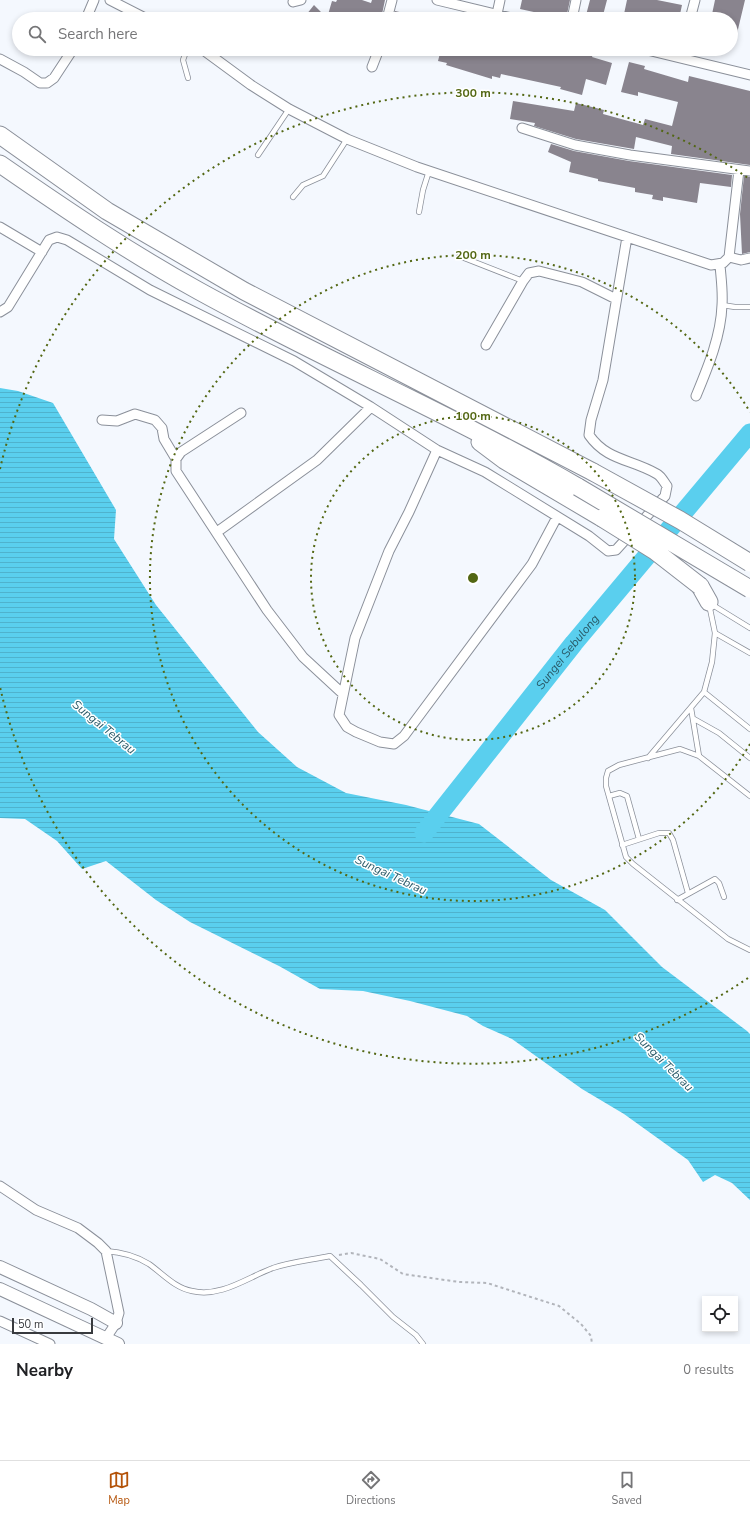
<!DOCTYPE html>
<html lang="en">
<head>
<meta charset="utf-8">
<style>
	body { margin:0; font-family:"Nunito Sans",sans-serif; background:#f6f6f6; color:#202124 }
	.controls { position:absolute; right:12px; bottom:12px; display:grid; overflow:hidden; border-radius:0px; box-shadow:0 2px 6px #0003 }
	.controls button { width:36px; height:36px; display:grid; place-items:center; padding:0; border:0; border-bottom:1px solid #e0e0e0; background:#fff; color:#202124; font:20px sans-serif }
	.scale { position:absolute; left:12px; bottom:10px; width:81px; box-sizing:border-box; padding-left:4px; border:2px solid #383a3e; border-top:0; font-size:11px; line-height:14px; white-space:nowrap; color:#383a3e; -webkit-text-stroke:3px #fff; paint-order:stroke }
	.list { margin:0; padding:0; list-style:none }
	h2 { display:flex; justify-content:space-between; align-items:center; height:52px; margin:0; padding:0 16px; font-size:17px }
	h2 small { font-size:13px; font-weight:400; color:#757577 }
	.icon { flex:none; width:22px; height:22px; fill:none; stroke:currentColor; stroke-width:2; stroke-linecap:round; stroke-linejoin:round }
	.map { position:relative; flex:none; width:750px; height:1344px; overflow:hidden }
	.search { position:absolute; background:#fff; box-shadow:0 2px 6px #0003; left:12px; right:12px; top:12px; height:44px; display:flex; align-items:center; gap:10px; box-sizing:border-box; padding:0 14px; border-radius:22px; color:#757577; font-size:15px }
	.sheet { height:116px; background:#fff }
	nav { display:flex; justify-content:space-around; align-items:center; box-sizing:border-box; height:56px; border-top:1px solid #e0e0e0; background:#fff; font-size:11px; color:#757577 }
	nav a { display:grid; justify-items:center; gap:2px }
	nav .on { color:#b45309 }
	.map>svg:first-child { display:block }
	.water { fill:url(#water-rules) }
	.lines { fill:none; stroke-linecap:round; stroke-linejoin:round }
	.river { stroke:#5acfee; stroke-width:19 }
	.building { fill:#89848e }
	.service-casing { stroke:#8b909a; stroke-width:6 }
	.minor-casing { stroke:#8b909a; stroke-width:11 }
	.tertiary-casing { stroke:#8b909a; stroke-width:14 }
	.motorway-casing { stroke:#8b909a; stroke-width:19 }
	.path { stroke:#b2b5bb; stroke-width:2; stroke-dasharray:3 3; stroke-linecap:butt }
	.service { stroke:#fff; stroke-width:4.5 }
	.minor { stroke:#fff; stroke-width:9 }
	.tertiary { stroke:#fff; stroke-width:12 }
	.motorway { stroke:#fff; stroke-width:17 }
	.motorway-bridge-casing { stroke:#8b909a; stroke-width:19; stroke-linecap:butt }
	.motorway-bridge { stroke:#fff; stroke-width:17 }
	.ring { fill:none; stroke:#536713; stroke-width:2; stroke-dasharray:2 4 }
	.labels { text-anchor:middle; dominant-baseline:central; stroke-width:3; stroke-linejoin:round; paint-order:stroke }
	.water-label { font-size:12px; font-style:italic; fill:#295a68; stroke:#fff }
	.centre { fill:#536713; stroke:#fff; stroke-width:2 }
	.ring-label { font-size:12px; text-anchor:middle; font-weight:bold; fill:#536713; stroke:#fff; stroke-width:3; stroke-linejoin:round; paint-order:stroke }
</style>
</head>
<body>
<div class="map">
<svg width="750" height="1344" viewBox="0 0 750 1344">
	<defs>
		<pattern id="water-rules" width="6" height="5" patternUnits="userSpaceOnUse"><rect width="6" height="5" fill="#5acfee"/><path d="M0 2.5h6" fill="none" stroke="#4fb2cd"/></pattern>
	</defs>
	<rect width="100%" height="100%" fill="#f4f8fe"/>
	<path class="water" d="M0,388L18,391L53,403L116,510L114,539L156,605L258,732L297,767L346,793L406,805L479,824L551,880L605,910L662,967L747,1031L750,1034V1200L732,1183L715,1175L703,1182L688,1160L624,1114L582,1089L512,1039L483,1026L467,1016L410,1001L363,991L320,989L279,966L190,922L156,900L106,861L82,869L57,841L25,819L0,818Z"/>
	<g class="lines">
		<path class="river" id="s1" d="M424,833L574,643L750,433"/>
	</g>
	<path class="building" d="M337,0H362L371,3L372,0H385L381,19H310L306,15L314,5L327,18L332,1L336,2Z
		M522,0H570L566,19L520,9Z
		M590,0H607L602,19H585Z
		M627,0H657L682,5L679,19H631L632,16L624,14Z
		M715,0H745L734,46L731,45V19H711Z
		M395,11L413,15V19H393Z
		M441,49H541L562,54L563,49H588L594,51L592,57L612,63L606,85L586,79L582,95L560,89L561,87L501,74L500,78L492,76V79L446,65L447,63L438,61Z
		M629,62L645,66L644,69L688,82L689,76L750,91V165L671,154L672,146L636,137L634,149L576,139L534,126L535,123L510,119L513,101L574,111L576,103L604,110L603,114L643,125L645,119L672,126L678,102L638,92V96L621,92Z
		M551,144L574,151L629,161L732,175L731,187L700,183L697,203L663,197V201L652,199L653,195L635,192V188L598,181V179L569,172L571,162L548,152Z
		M744,176L750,177V252L742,254L740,214Z"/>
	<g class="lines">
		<g class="service-casing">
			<path id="service" d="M187,49L183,60L188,78
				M258,155L289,109
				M293,197L303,185L323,176L347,139
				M419,212L423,190L429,171
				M459,256L523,281
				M722,305L735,307H750
				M711,604L750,628
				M715,633L750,653
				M704,692L750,729
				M691,708L699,756
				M694,719L719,733L750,758
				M648,758L704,692L712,662L715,633L709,604
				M609,796L620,793L627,796L639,839
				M750,796L699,756L680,749L619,765L608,771L606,778V786L626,857L633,864L728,939L750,950
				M622,845L659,833H669L673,840L688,893
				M677,900L715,879L719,883L724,897
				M106,1251C121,1252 136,1256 149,1264C163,1274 175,1288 192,1291C221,1298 248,1277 273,1268C291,1262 311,1260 330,1256L361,1285L393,1317L416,1335L423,1344"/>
		</g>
		<g class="minor-casing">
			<path id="minor" d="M110,0L147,19
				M437,0L516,19
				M293,2L301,0
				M497,14L500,0
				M86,19L94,0
				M387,19L392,0
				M572,19L576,0
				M690,19L695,0
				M202,49L251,85L289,109L347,139L417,167L711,265L723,263L729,257L739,170
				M643,49L750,75
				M0,59L24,72L40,83H47L54,78L73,49
				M372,67L379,49
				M522,128L575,145L630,155L750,171
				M0,227L42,252
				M729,257L741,260L750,258
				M0,312L8,307L49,240L57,237L67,240L150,290L294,361L371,407L437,450L485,472L589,536L608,551L616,550L665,496L667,486C664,482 661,476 657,474C632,459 607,461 589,435L591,420L603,380L627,237
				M486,345L523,281L529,273L539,271L582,282L616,299
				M696,396C708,367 721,336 722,305C723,291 721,278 720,265
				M241,413L181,452L176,459V471L267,610L303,657L343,694
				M102,420L117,421L135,414L155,420L162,428L164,439L176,459
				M437,450L409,512L389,551L355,638L339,715L347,727L356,732L380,742L394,744L404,736L532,564L557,517
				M217,532L317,460L371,407
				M0,1186L36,1210L78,1228L98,1243L106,1251L119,1313L116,1323L106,1338
				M0,1321L50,1344"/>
		</g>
		<g class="tertiary-casing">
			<path id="tertiary" d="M0,1267L91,1309L116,1323
				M0,1289L118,1344"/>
		</g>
		<g class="motorway-casing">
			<path id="motorway" d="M0,135L107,211L244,291L593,472
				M0,164C65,209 130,253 199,291C324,360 455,416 578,487
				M480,442L504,460L602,518
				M700,586L709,602"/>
		</g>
		<path class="path" d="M339,1255L351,1253L380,1259L403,1274L459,1282L487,1283L559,1306L581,1324L591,1336L592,1344"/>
		<use href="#service" class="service"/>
		<use href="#minor" class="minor"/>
		<use href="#tertiary" class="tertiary"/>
		<use href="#motorway" class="motorway"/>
		<g class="motorway-bridge-casing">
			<path id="motorway-bridge" d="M593,472L680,520L750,563
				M578,487L750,589
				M602,518L655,551L700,586"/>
		</g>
		<use href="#motorway-bridge" class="motorway-bridge"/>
	</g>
	<g class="ring">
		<circle cx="473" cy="578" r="162"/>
		<path d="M750 744A323 323 0 1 1 750 412"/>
		<path d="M748 978A485 485 0 0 1 0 687M0 469A485 485 0 0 1 748 178"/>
	</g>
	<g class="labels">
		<g class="water-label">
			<text stroke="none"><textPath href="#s1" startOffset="231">Sungei Sebulong</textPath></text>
			<text transform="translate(104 727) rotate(39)">Sungai Tebrau</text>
			<text transform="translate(391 875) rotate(25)">Sungai Tebrau</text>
			<text transform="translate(664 1062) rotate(45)">Sungai Tebrau</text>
		</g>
	</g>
	<circle cx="473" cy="578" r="6" class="centre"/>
	<g class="ring-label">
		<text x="473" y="97">300 m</text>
		<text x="473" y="259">200 m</text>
		<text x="473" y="420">100 m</text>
	</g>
</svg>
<div class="controls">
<button><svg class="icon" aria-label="locate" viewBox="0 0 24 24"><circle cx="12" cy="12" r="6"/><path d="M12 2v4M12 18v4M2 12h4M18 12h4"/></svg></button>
</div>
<div class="scale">50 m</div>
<div class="search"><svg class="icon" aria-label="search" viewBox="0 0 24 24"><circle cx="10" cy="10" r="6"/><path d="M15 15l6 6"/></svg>Search here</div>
</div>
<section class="sheet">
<h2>Nearby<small>0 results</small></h2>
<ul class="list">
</ul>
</section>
<nav>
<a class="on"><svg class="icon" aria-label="map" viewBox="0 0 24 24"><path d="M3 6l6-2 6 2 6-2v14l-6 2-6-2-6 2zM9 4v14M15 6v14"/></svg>Map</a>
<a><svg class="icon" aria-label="directions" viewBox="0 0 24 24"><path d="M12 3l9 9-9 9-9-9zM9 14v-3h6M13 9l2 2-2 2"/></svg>Directions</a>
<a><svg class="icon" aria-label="saved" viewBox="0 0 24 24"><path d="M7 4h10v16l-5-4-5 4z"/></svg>Saved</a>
</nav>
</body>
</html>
